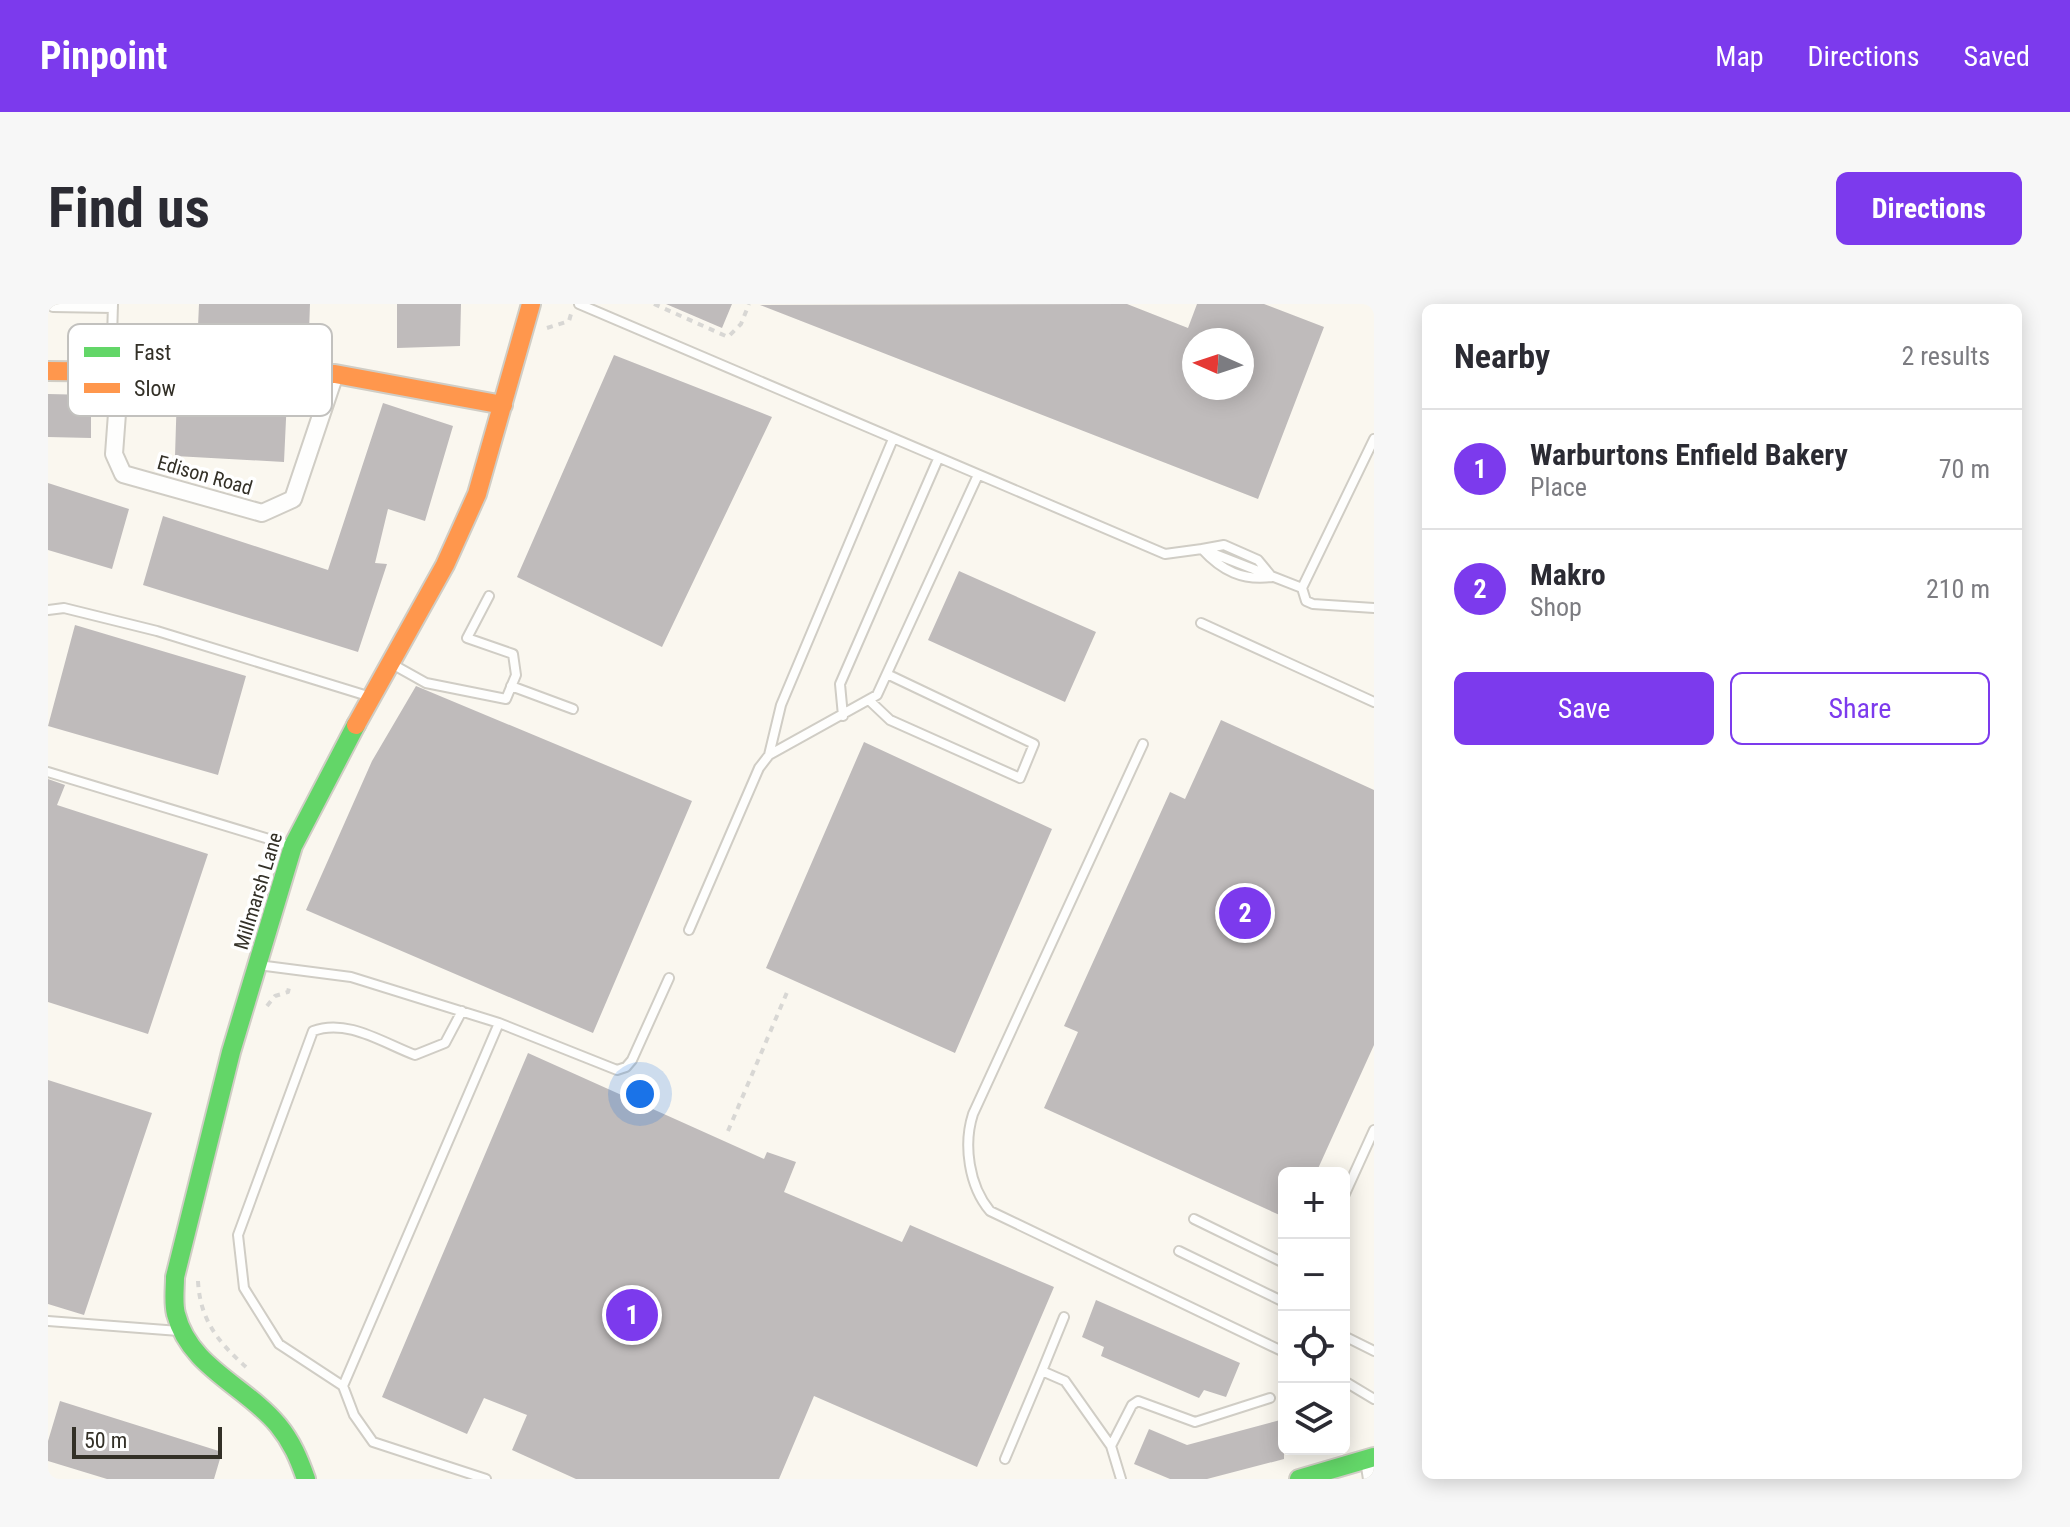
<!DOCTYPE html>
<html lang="en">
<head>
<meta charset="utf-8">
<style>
	body { margin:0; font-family:"Roboto Condensed",sans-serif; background:#f7f7f7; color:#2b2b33 }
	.controls { position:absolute; right:24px; bottom:24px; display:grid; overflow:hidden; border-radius:12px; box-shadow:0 4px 20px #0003 }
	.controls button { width:72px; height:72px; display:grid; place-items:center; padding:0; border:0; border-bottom:2px solid #e1e1e2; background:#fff; color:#2b2b33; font:40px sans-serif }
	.compass { position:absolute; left:1134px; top:24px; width:72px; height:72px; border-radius:50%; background:#fff; box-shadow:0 4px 20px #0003; rotate:273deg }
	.scale { position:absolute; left:24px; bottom:20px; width:150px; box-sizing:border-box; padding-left:8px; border:4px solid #333027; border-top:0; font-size:22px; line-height:28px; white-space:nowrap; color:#333027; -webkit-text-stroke:6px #fff; paint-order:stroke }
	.you { position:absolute; left:592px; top:790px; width:28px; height:28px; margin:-20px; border:6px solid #fff; border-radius:50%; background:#1a73e8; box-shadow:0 0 0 12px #1a73e833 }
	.badge { display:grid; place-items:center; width:52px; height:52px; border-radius:50%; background:#7c3aed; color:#fff; font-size:26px; font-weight:700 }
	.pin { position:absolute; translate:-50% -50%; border:4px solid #fff; box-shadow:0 2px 8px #0006 }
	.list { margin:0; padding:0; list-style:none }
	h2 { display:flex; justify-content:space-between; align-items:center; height:104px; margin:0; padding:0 32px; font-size:34px }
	h2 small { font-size:26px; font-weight:400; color:#7c7c81 }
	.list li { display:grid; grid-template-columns:52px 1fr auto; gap:24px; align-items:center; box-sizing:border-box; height:120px; padding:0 32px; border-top:2px solid #e1e1e2 }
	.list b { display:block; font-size:30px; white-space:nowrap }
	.list p { margin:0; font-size:26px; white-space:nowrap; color:#7c7c81 }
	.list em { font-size:26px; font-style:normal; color:#7c7c81 }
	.actions { display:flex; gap:16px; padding:24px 32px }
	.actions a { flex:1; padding:18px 0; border:2px solid #7c3aed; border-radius:12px; text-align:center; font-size:28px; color:#7c3aed }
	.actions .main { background:#7c3aed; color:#fff }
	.icon { flex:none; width:44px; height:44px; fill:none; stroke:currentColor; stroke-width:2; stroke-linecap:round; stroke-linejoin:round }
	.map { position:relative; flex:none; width:1326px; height:1175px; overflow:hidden; border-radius:12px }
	header { display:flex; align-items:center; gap:48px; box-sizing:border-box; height:112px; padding:0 40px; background:#7c3aed; color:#fff }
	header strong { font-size:38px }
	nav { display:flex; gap:44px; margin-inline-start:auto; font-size:28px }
	.intro { display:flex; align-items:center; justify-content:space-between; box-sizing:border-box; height:192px; padding:0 48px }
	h1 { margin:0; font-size:56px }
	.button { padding:20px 36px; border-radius:12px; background:#7c3aed; color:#fff; font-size:28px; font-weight:700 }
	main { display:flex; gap:48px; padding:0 48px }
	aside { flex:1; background:#fff; border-radius:12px; box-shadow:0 4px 20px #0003 }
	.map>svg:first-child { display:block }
	.building { fill:#bfbbbb; fill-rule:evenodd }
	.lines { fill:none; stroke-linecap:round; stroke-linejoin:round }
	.lane-casing { stroke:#d0cdc5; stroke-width:12 }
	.street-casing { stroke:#d0cdc5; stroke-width:20 }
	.fast-casing { stroke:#d0cdc5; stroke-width:22 }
	.slow-casing { stroke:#d0cdc5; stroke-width:22 }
	.path { stroke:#d8d7d4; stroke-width:4; stroke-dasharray:6 6; stroke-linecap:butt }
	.lane { stroke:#fefefd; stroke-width:8 }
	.street { stroke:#fefefd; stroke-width:16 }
	.fast { stroke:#63d668; stroke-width:18 }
	.slow { stroke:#ff974d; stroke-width:18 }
	.labels { text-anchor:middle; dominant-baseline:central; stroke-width:7; stroke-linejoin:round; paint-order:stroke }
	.street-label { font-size:20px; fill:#333027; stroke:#fff }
	.key { fill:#fff; stroke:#c2c1be; stroke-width:2 }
	.key-label { font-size:22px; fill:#333027 }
</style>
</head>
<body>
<header>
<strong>Pinpoint</strong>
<nav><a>Map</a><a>Directions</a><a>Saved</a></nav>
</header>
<div class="intro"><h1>Find us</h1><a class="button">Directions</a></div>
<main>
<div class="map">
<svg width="1326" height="1175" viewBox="0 0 1326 1175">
	<rect width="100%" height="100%" fill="#faf7ef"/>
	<path class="building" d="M151,0H262L261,28L150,22Z
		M349,0H413L412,42L349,44Z
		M618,0H684L674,24Z
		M1079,0L1140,24L1149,0H1216L1276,23L1210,195L712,1ZM1146,36H1194V84H1146Z
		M566,51L724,113L614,343L469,273Z
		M129,88L239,94L236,158L127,152Z
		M0,90L43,91V134L0,133Z
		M335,99L405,122L377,217L340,205L327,259L339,260L310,348L95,281L115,212L280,266Z
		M0,179L81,205L64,265L0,246Z
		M911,267L1048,328L1017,398L880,336Z
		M27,321L198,372L170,471L0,422Z
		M368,382L644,497L545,729L258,606L324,457Z
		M1173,416L1326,486V741L1268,869H1236V913L996,804L1030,728L1016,722L1122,488L1137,495Z
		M816,438L1004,525L907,749L718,664Z
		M0,475L17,481L9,501L160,550L100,730L0,698Z
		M480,749L716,855L719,848L748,858L736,888L854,938L862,921L1006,983L929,1163L766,1092L731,1175H528L464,1146L479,1111L436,1094L419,1130L334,1093Z
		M0,776L104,809L36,1011L0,1000Z
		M1048,996L1192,1059L1178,1093L1156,1086L1151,1094L1053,1052L1056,1043L1034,1033Z
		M12,1097L174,1148L166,1175H59L0,1157V1137Z
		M1236,1115V1155L1159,1175H1122L1086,1160L1101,1125L1139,1141Z"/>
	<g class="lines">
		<g class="lane-casing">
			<path id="lane" d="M531,0L1117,250L1154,245L1254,284
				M5,3L65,4
				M63,68L65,0
				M1326,135L1254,284L1258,297L1265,300L1326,304
				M1176,241L1210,256L1224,273C1195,277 1174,267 1154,245Z
				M0,306L16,304L109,327L323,393
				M1153,319L1326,398
				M344,360L378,379L458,395L468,371L465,350L419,334L441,292
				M463,382L525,405
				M823,398L842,416L972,474L986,440L839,370
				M795,412L792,380L890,155
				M1095,440L925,810C915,841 921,882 942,907L1236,1048
				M721,451L733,401L845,135
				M0,468L244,542
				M641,626L711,464L721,451L829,391L930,171
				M210,661L303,673L451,719L569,766L578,763L584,756L621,674
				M1296,892L1326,826
				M1146,915L1236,959
				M1131,947L1236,998
				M0,1017L131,1027
				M1296,1032L1326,1047
				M994,1067L1016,1013
				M1296,1077L1326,1095
				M295,1082L231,1040L196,984L190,931L265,727C299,714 335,739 367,751L397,739L414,707
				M957,1155L994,1067L1017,1077L1063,1142
				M438,1175L325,1138L306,1111L295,1082L451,719
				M1073,1175L1063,1142L1084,1101L1090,1097L1147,1118L1222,1094"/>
		</g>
		<g class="street-casing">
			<path id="street" d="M72,69L66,150L75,170L214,209L245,195L287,70
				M1321,1156L1324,1175"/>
		</g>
		<g class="fast-casing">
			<path id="fast" d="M258,1175C251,1155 244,1138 230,1121C198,1082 141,1063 128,1010C125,999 127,985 127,973L183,748L245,542L308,421
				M1251,1175L1326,1153"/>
		</g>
		<g class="slow-casing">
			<path id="slow" d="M0,67L287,70L455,101
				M308,421L397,261L429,190L483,0"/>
		</g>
		<path class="path" d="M606,0L680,33L693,20L701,0
			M499,24L521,17L523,10
			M219,702L227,692L240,688L242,679
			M680,827L740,686
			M150,977C152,1016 170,1038 198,1063"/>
		<use href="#lane" class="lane"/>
		<use href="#street" class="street"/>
		<use href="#fast" class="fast"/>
		<use href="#slow" class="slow"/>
	</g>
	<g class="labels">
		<g class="street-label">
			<text transform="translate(157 171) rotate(16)">Edison Road</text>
			<text transform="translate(210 587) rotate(-73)">Millmarsh Lane</text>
		</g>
	</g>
	<rect x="20" y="20" width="264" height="92" rx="12" class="key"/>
	<rect x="36" y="43" width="36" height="10" fill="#63d668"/>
	<rect x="36" y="79" width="36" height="10" fill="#ff974d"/>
	<g class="key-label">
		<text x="86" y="56">Fast</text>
		<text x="86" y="92">Slow</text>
	</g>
</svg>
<div class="controls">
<button>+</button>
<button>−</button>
<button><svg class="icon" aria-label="locate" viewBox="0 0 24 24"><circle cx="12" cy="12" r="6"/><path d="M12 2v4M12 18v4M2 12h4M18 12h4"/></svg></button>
<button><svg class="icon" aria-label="layers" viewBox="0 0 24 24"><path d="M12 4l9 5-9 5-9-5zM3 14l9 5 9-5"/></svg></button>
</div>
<svg class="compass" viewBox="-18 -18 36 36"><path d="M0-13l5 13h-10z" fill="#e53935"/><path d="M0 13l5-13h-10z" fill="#7c7c81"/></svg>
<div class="scale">50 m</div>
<div class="you"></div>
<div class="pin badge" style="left:584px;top:1011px">1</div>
<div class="pin badge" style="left:1197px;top:609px">2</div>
</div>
<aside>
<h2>Nearby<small>2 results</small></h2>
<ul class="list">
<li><span class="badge">1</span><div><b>Warburtons Enfield Bakery</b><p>Place</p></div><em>70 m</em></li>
<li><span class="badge">2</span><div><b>Makro</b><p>Shop</p></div><em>210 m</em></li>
</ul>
<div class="actions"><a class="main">Save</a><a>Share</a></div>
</aside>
</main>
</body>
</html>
